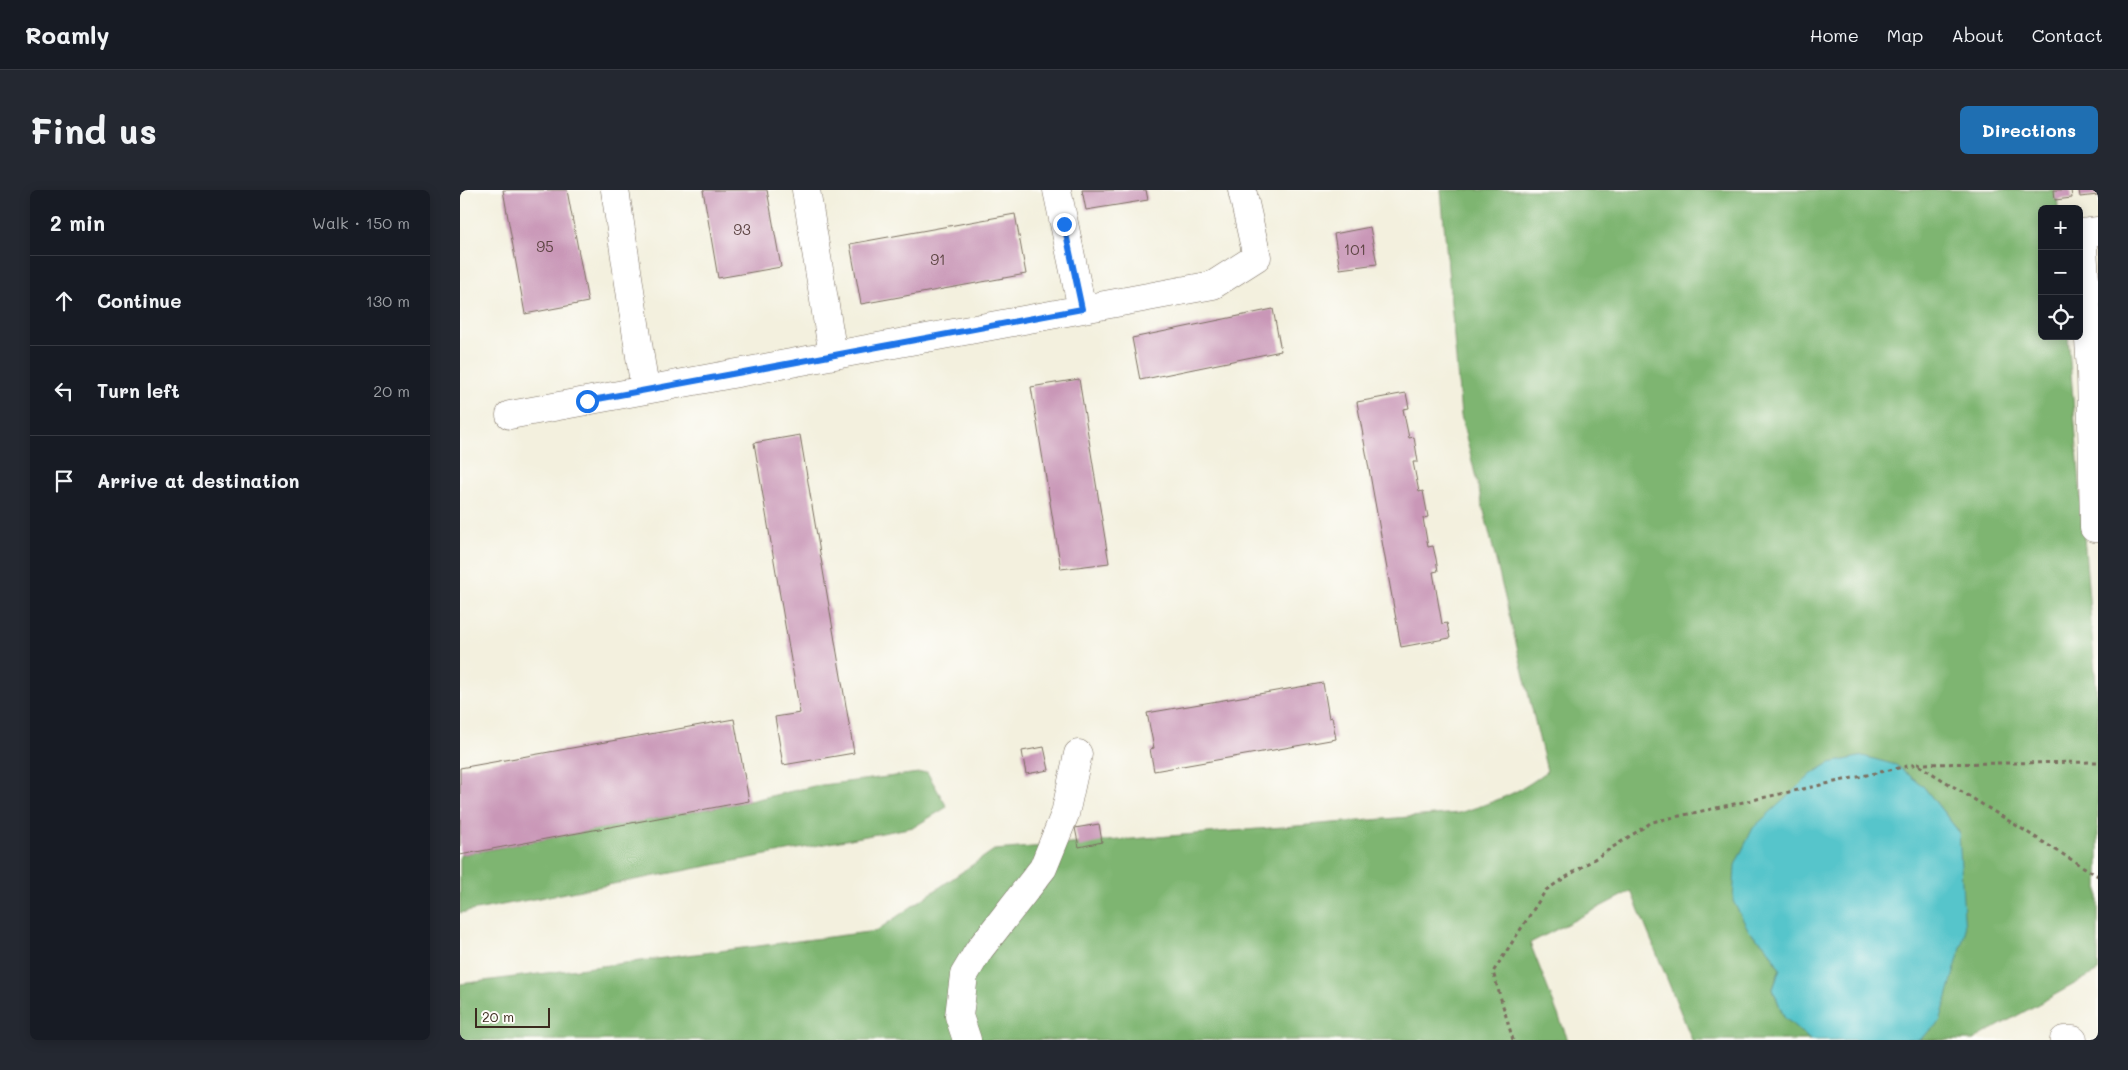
<!DOCTYPE html>
<html lang="en">
<head>
<meta charset="utf-8">
<style>
	body { margin:0; font-family:Mali,sans-serif; background:#242831; color:#f1f3f6 }
	.controls { position:absolute; right:15px; top:15px; display:grid; overflow:hidden; border-radius:8px; box-shadow:0 2px 12px #0003 }
	.controls button { width:45px; height:45px; display:grid; place-items:center; padding:0; border:0; border-bottom:1px solid #363941; background:#171b24; color:#f1f3f6; font:25px sans-serif }
	.scale { position:absolute; left:15px; bottom:12px; width:75px; box-sizing:border-box; padding-left:5px; border:2px solid #3b2a1e; border-top:0; font-size:14px; line-height:18px; white-space:nowrap; color:#3b2a1e; -webkit-text-stroke:4px #fdfcf7; paint-order:stroke }
	.stop { position:absolute; width:15px; height:15px; margin:-11px; border:4px solid #1a73e8; border-radius:50%; background:#fff }
	.stop.end { background:#1a73e8; border-color:#fff; box-shadow:0 1px 5px #0008 }
	.list { margin:0; padding:0; list-style:none }
	h2 { display:flex; justify-content:space-between; align-items:center; height:65px; margin:0; padding:0 20px; font-size:21px }
	h2 small { font-size:16px; font-weight:400; color:#9ea1a6 }
	.list li { display:grid; grid-template-columns:32px 1fr auto; gap:15px; align-items:center; box-sizing:border-box; height:90px; padding:0 20px; border-top:1px solid #363941 }
	.list b { display:block; font-size:19px; white-space:nowrap }
	.list em { font-size:16px; font-style:normal; color:#9ea1a6 }
	.icon { flex:none; width:28px; height:28px; fill:none; stroke:currentColor; stroke-width:2; stroke-linecap:round; stroke-linejoin:round }
	.map { position:relative; flex:none; width:1638px; height:850px; overflow:hidden; border-radius:8px }
	header { display:flex; align-items:center; gap:30px; box-sizing:border-box; height:70px; padding:0 25px; background:#171b24; border-bottom:1px solid #363941 }
	header strong { font-size:24px }
	nav { display:flex; gap:28px; margin-inline-start:auto; font-size:18px }
	.intro { display:flex; align-items:center; justify-content:space-between; box-sizing:border-box; height:120px; padding:0 30px }
	h1 { margin:0; font-size:35px }
	.button { padding:12px 22px; border-radius:8px; background:#1f6fb2; color:#fff; font-size:18px; font-weight:700 }
	main { display:flex; gap:30px; padding:0 30px }
	aside { flex:1; background:#171b24; border-radius:8px; box-shadow:0 2px 12px #0003 }
	.map>svg:first-child { display:block }
	.forest { fill:#7eb571; stroke:#5c7048 }
	.water { fill:#57c5cb; stroke:#497874 }
	.building { fill:#c997b7 }
	.lines { fill:none; stroke-linecap:round; stroke-linejoin:round }
	.minor-casing { stroke:#7b6f61; stroke-width:29 }
	.path { stroke:#7b6f61; stroke-width:3; stroke-dasharray:4 4; stroke-linecap:butt }
	.minor { stroke:#fff; stroke-width:28 }
	.route { stroke:#1a73e8; stroke-width:6 }
	.labels { text-anchor:middle; dominant-baseline:central; stroke-width:4; stroke-linejoin:round; paint-order:stroke }
	.number-label { font-size:15px; fill:#5e4544 }
</style>
</head>
<body>
<header>
<strong>Roamly</strong>
<nav><a>Home</a><a>Map</a><a>About</a><a>Contact</a></nav>
</header>
<div class="intro"><h1>Find us</h1><a class="button">Directions</a></div>
<main>
<aside>
<h2>2 min<small>Walk · 150 m</small></h2>
<ul class="list">
<li><svg class="icon" aria-label="ahead" viewBox="0 0 24 24"><path d="M12 20V5M6 11l6-6 6 6"/></svg><div><b>Continue</b></div><em>130 m</em></li>
<li><svg class="icon" aria-label="left" viewBox="0 0 24 24"><path d="M17 20v-9H6M10 6l-5 5 5 5"/></svg><div><b>Turn left</b></div><em>20 m</em></li>
<li><svg class="icon" aria-label="arrive" viewBox="0 0 24 24"><path d="M6 21V4h12l-3 4 3 4H6"/></svg><div><b>Arrive at destination</b></div></li>
</ul>
</aside>
<div class="map">
<svg width="1638" height="850" viewBox="0 0 1638 850">
	<rect width="100%" height="100%" fill="#fdfcf7"/>
	<filter id="ink" filterUnits="userSpaceOnUse"><feTurbulence type="fractalNoise" baseFrequency=".02" numOctaves="2"/><feDisplacementMap in="SourceGraphic" scale="10" xChannelSelector="R" yChannelSelector="G"/><feConvolveMatrix kernelMatrix="1 2 1 2 8 2 1 2 1" color-interpolation-filters="sRGB"/></filter>
	<filter id="wash" filterUnits="userSpaceOnUse"><feTurbulence type="fractalNoise" baseFrequency=".0096" numOctaves="4" result="noise"/><feDisplacementMap in="SourceGraphic" scale="20" xChannelSelector="R" yChannelSelector="G"/><feGaussianBlur stdDeviation="1.12" result="paint"/><feColorMatrix in="noise" values="0 0 0 0 0 0 0 0 0 0 0 0 0 0 0 0 0 1.4 0 .05"/><feComposite in="paint" operator="in"/></filter>
	<g filter="url(#wash)">
		<rect width="100%" height="100%" fill="#f3f0de"/>
		<path class="forest" d="M981,0H1597L1598,19H1582V146H1608L1638,521V781L1513,850H1459L1480,832L1499,642L1463,596L1436,575L1289,741L1307,757L1320,779L1313,799L1324,827L1350,850H1232L1171,701L1070,753L1108,850H0V794L416,741L534,660L999,623C1031,613 1061,603 1087,581L1001,226Z
			M467,582L487,617L454,637L0,723V665L289,611L354,596Z"/>
		<path class="water" d="M1403,566L1436,575L1463,596L1499,642L1505,743L1480,832L1459,850H1350L1324,827L1313,799L1320,779L1307,757L1289,741L1273,711L1275,675L1293,638L1353,583L1370,573Z"/>
		<g id="blocks">
			<path class="building" d="M43,0H107L128,112L65,124Z
				M243,0H307L321,77L258,88Z
				M622,0H686L688,10L626,20Z
				M1594,0H1611L1612,8L1595,10Z
				M1619,0H1638V5L1620,7Z
				M555,24L566,84L401,114L390,54Z
				M910,37L917,74L880,79L874,44Z
				M813,119L821,161L680,190L672,148Z
				M619,189L649,373L601,379L571,197Z
				M946,203L949,218L943,219L949,248L954,247L958,272H953L959,302L963,301L968,327L963,328L968,357L973,356L976,369L978,381L973,382L982,434L987,433L990,448L941,457L897,212Z
				M340,245L394,563L323,575L315,527L340,523L294,253Z
				M863,493L869,528L872,527L876,549L694,581L690,559L694,558L687,523Z
				M274,529L289,611L0,665V578Z
				M584,557L589,580L566,584L562,561Z
				M639,634L642,652L619,657L615,638Z"/>
		</g>
	</g>
	<g filter="url(#ink)">
		<use href="#blocks" fill-opacity="0" stroke="#7b6f61" stroke-width="1"/>
		<g class="lines">
			<g class="minor-casing">
				<path id="minor" d="M155,0L185,200
					M346,0L373,165
					M597,0L622,119
					M1638,41L1622,43L1631,181L1634,338H1638
					M50,225L753,95L797,67L782,0
					M507,850L499,826L504,785L519,760L583,678L605,624L618,564
					M1604,850H1613"/>
			</g>
			<path class="path" d="M1457,574L1638,572
				M1053,850L1033,782L1086,700L1192,632L1457,574L1638,686"/>
			<use href="#minor" class="minor"/>
		</g>
	</g>
	<g class="lines" filter="url(#ink)">
		<path class="route" d="M127,211L622,119L604,34"/>
	</g>
	<g class="labels">
		<g class="number-label">
			<text x="282" y="39">93</text>
			<text x="85" y="56">95</text>
			<text x="895" y="59">101</text>
			<text x="478" y="69">91</text>
		</g>
	</g>
</svg>
<div class="controls">
<button>+</button>
<button>−</button>
<button><svg class="icon" aria-label="locate" viewBox="0 0 24 24"><circle cx="12" cy="12" r="6"/><path d="M12 2v4M12 18v4M2 12h4M18 12h4"/></svg></button>
</div>
<div class="scale">20 m</div>
<div class="stop" style="left:127px;top:211px"></div>
<div class="stop end" style="left:604px;top:34px"></div>
</div>
</main>
</body>
</html>
